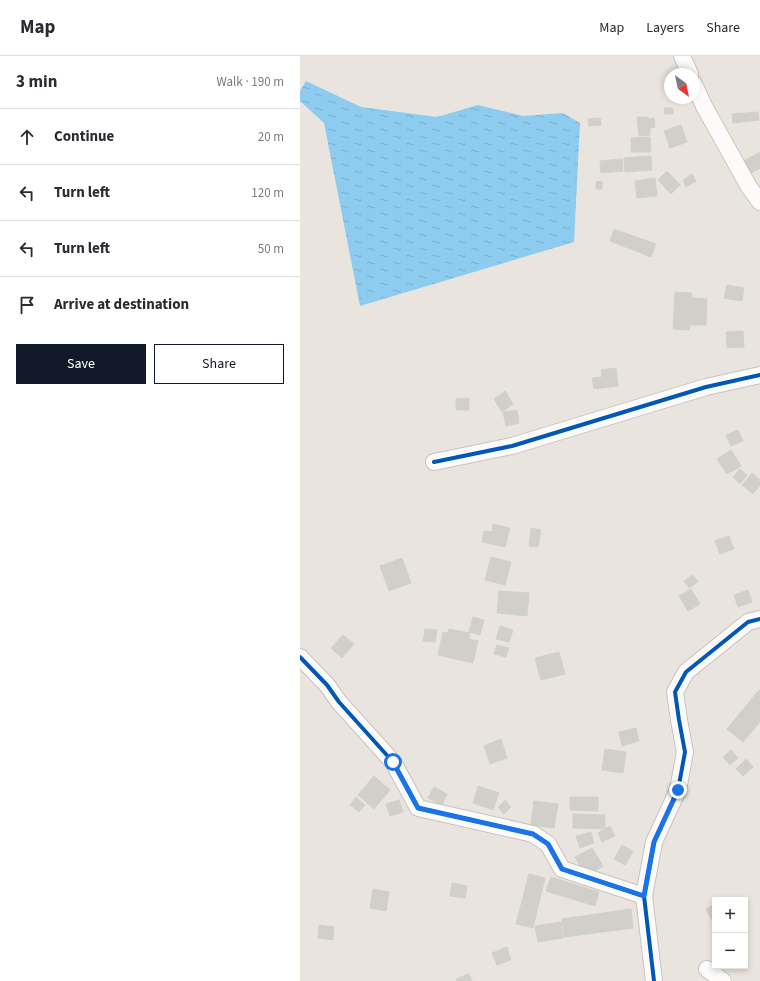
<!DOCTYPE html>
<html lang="en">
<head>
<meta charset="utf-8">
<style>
	body { margin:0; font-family:"Source Sans 3",sans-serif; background:#f2f2f3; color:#2b2b33 }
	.controls { position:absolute; right:12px; bottom:12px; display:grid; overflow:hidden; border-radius:0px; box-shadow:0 2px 6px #0003 }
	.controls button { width:36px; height:36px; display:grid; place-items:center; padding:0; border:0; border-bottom:1px solid #e1e1e2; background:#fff; color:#2b2b33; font:20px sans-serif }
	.compass { position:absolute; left:364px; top:12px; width:36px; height:36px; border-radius:50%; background:#fff; box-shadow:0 2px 6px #0003; rotate:147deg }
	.stop { position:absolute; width:12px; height:12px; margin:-9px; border:3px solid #1a73e8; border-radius:50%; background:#fff }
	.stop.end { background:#1a73e8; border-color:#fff; box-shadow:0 1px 4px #0008 }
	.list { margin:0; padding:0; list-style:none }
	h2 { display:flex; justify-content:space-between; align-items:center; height:52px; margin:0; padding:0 16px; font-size:17px }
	h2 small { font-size:13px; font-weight:400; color:#7c7c81 }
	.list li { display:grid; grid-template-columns:26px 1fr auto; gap:12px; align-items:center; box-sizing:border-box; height:56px; padding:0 16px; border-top:1px solid #e1e1e2 }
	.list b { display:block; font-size:15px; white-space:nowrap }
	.list em { font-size:13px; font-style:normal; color:#7c7c81 }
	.actions { display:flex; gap:8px; padding:12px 16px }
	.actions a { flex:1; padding:9px 0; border:1px solid #111827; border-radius:0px; text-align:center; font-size:14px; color:#111827 }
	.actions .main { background:#111827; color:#fff }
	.icon { flex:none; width:22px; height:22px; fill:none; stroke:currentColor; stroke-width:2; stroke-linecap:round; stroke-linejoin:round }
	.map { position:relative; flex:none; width:460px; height:925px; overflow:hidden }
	header { display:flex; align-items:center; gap:24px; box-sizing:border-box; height:56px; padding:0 20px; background:#fff; border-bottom:1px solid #e1e1e2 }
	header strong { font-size:19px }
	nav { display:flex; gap:22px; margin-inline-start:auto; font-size:14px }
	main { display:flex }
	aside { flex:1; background:#fff }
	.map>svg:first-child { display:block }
	.water { fill:url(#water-ripples) }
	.building { fill:#d1cfca; stroke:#d3d0ca }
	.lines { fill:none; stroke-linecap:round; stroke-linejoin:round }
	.minor-casing { stroke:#c5c4c4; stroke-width:18 }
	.minor { stroke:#fcfbfa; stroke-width:16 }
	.cycleway-casing { stroke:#fff; stroke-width:6 }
	.cycleway { stroke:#0057b8; stroke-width:4 }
	.route { stroke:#1a73e8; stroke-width:5 }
</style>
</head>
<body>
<header>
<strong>Map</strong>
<nav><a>Map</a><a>Layers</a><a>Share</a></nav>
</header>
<main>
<aside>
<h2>3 min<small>Walk · 190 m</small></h2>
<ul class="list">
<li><svg class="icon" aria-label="ahead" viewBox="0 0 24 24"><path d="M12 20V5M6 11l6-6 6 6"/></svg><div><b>Continue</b></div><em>20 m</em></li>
<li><svg class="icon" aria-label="left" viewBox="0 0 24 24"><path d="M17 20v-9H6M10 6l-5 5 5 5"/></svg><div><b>Turn left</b></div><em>120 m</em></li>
<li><svg class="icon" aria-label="left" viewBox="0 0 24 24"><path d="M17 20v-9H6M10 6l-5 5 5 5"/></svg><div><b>Turn left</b></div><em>50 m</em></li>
<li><svg class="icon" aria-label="arrive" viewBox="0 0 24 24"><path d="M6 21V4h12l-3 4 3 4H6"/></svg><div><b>Arrive at destination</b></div></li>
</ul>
<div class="actions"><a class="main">Save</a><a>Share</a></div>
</aside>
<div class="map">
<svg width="460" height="925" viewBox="0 0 460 925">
	<defs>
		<pattern id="water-ripples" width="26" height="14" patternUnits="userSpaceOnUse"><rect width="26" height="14" fill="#8dccef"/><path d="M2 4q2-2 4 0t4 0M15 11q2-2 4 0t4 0" fill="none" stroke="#7aafcd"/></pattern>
	</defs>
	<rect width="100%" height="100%" fill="#e9e5de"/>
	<path class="water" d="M6,25L61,51L137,61L178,49L223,60L263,57L280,67L274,186L60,250L24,67L0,45V35Z"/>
	<path class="building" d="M364,52H373V58H365Z
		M458,56L459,64L433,67L432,58Z
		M337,61H347L348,63L354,62L355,71L350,72V79L339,80Z
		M300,62L301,69L289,70L288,63Z
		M381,69L387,86L370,92L364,75Z
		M350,81L351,96H331V82Z
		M460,96V112L451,117L444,105Z
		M351,100L352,114L325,116L324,102Z
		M322,103L323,115L301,117L300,105Z
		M367,115L380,129L371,138L358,124Z
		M392,118L396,125L386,131L383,124Z
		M355,122L357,140L337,142L335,125Z
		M302,125V133H296V126Z
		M314,173L356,188L351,201L310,185Z
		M427,229L444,232L442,245L424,242Z
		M375,236L392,237V242L407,243L406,269H390L389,274L373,273Z
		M443,275L444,291L427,292L426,276Z
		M316,312L318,330L294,333L292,322L302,321L301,314Z
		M205,335L213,348L202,356L194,343Z
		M169,342V354H156V343Z
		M217,354L219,367L206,370L203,356Z
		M438,374L443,385L431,390L426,379Z
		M431,394L441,410L427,418L417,403Z
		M440,413L447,419L440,428L433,421Z
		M452,417L460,424V429L453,438L442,429Z
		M193,468L210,472L205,491L182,486L184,475L192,476Z
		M231,472L241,474L238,491L229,490Z
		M429,480L434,493L420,498L415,485Z
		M191,501L211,506L205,529L185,524Z
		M102,502L111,527L89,535L80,510Z
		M393,519L398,526L389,532L384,525Z
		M391,533L400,548L388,555L379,540Z
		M448,534L452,546L438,551L434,539Z
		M199,535L229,537L227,560L197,557Z
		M173,561L184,564L180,579L169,576Z
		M200,570L213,574L209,586L196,583Z
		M125,573L137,574L135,586L123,585Z
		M149,573L170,577L169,583L178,585L173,607L138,599L143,576L148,577Z
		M43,579L54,588L42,602L31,592Z
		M197,589L209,592L206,601L194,598Z
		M259,596L265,618L241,624L235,602Z
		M459,634L460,635V666L443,686L427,673Z
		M336,672L339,685L322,690L319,676Z
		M201,683L207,702L190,708L184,690Z
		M305,693L326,696L323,717L302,714Z
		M431,694L438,702L430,709L423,701Z
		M446,703L453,711L443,720L436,713Z
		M74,720L90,734L74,753L58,739Z
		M178,730L199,737L193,754L173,747Z
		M134,731L147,738L142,749L128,742Z
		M56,741L65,749L59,756L50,749Z
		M270,741H298V755L270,754Z
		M99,744L103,756L90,760L86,748Z
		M205,744L211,751L204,758L198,751Z
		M234,745L258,748L254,772L231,769Z
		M273,758L305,759V773L273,772Z
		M310,770L315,780L302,786L298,777Z
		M291,776L294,787L280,792L276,780Z
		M322,789L333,795L325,809L314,803Z
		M292,792L303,810L286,820L275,801Z
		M229,818L245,822L233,872L216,868Z
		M251,821L299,836L295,850L246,835Z
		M152,827L167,830L165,842L150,840Z
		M73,833L89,836L86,855L70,852Z
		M415,848V863L412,865L406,853Z
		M331,853L333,872L264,881L262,863Z
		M261,866L263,882L238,886L235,870Z
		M19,869L34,871L33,884L18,882Z
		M207,891L211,904L197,909L192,897Z
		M169,918L172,925H157L156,923Z"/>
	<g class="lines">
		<g class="minor-casing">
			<path id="minor" d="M382,0L390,18
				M394,28L404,50L449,131L460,146
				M134,406L212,390L406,331L460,319
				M0,601L27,629L39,646L93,706L118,752L233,778L248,788L262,813L344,840
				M407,913L423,925
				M354,925L344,840L354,786L378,734L385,696L379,664L375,636L386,616L448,566L460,563"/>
		</g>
		<use href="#minor" class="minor"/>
		<g class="cycleway-casing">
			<path id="cycleway" d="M134,406L212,390L406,331L460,319
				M0,601L27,629L39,646L93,706L118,752L233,778L248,788L262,813L344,840
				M354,925L344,840L354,786L378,734L385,696L379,664L375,636L386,616L448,566L460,563"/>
		</g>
		<use href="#cycleway" class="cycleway"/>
	</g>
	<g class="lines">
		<path class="route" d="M93,706L118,752L233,778L248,788L262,813L344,840L354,786L378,734"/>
	</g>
</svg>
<div class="controls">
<button>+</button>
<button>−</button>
</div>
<svg class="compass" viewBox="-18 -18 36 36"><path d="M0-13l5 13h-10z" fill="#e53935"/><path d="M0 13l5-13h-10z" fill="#7c7c81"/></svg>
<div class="stop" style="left:93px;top:706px"></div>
<div class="stop end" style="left:378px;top:734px"></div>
</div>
</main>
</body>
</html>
